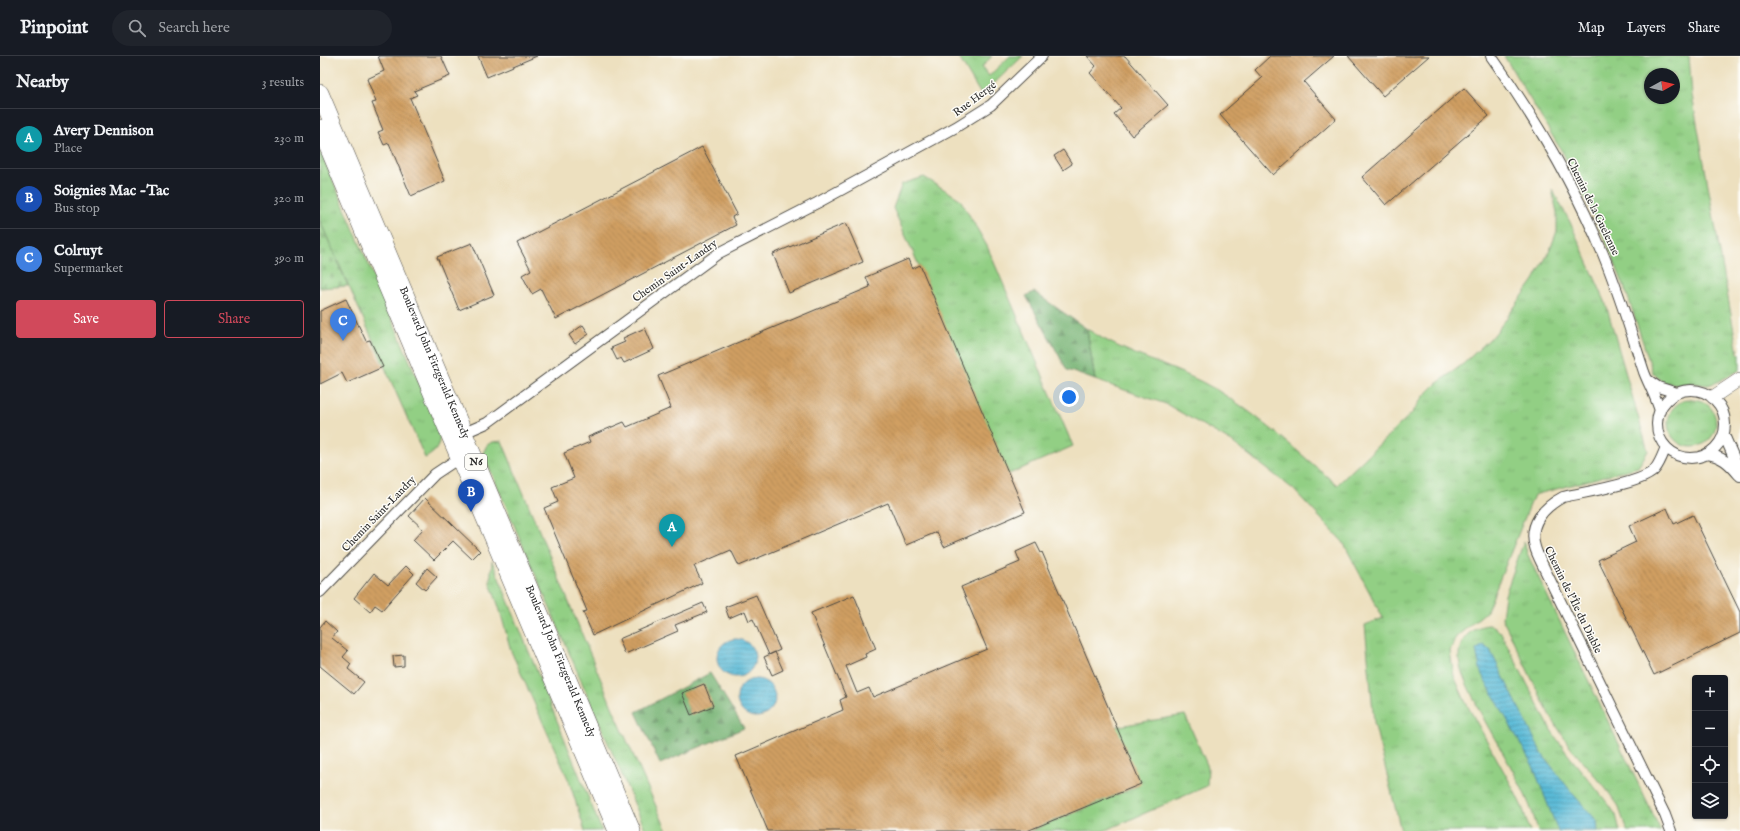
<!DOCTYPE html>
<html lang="en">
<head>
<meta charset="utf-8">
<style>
	body { margin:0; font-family:"IM FELL English",serif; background:#20242c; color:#f1f3f6 }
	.controls { position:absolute; right:12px; bottom:12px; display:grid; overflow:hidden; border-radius:4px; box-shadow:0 1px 3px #0004 }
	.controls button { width:36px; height:36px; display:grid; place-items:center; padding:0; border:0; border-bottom:1px solid #363941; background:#171b24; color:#f1f3f6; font:20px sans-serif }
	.compass { position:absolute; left:1324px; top:12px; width:36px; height:36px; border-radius:50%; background:#171b24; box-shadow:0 1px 3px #0004; rotate:82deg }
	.you { position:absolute; left:749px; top:341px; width:14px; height:14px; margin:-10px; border:3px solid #fff; border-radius:50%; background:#1a73e8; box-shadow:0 0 0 6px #1a73e833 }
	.badge { display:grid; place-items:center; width:26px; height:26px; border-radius:50%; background:#d1495b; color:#fff; font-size:13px; font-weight:700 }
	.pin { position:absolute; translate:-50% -33px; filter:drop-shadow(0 1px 2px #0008) }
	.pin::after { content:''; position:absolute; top:21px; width:14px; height:12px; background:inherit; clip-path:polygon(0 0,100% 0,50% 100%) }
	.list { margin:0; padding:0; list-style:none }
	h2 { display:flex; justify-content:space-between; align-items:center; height:52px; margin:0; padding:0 16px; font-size:17px }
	h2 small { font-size:13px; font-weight:400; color:#9ea1a6 }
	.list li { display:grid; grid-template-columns:26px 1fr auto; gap:12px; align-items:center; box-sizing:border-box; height:60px; padding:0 16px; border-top:1px solid #363941 }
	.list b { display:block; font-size:15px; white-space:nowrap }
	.list p { margin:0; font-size:13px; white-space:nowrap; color:#9ea1a6 }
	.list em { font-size:13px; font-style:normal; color:#9ea1a6 }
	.actions { display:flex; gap:8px; padding:12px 16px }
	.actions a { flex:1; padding:9px 0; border:1px solid #d1495b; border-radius:4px; text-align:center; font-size:14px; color:#d1495b }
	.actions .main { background:#d1495b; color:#fff }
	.icon { flex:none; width:22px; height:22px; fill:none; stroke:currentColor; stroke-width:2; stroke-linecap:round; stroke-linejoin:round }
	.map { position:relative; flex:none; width:1420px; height:775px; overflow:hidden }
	header { display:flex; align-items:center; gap:24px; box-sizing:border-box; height:56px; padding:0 20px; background:#171b24; border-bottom:1px solid #363941 }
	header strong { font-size:19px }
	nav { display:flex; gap:22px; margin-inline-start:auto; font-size:14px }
	.search { width:280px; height:36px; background:#20242c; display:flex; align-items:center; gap:10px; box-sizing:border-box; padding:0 14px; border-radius:22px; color:#9ea1a6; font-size:15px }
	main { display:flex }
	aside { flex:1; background:#171b24 }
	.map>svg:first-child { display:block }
	.grass { fill:url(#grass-tufts); stroke:#5e7d58; fill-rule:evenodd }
	.forest { fill:url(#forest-firs); stroke:#506e4e }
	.cemetery { fill:url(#cemetery-stones); stroke:#5e7d58 }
	.water { fill:url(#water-rules); stroke:#427281 }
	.building { fill:url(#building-back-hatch) }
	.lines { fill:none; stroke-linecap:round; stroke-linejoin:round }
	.minor-casing { stroke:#484641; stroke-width:12 }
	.tertiary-casing { stroke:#484641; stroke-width:14 }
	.primary-casing { stroke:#484641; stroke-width:18 }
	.minor { stroke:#fff; stroke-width:10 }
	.tertiary { stroke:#fff; stroke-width:13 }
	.primary { stroke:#fff; stroke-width:17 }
	.labels { text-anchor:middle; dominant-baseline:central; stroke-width:3; stroke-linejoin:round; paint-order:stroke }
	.shield { fill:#fdfcf7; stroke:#6a6a68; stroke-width:1 }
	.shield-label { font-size:10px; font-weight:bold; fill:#2b2b2b }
	.street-label { font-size:11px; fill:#2b2b2b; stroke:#fdfcf7 }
</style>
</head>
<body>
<header>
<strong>Pinpoint</strong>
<div class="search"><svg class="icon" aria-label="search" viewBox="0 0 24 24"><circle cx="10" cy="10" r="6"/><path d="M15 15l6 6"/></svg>Search here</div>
<nav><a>Map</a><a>Layers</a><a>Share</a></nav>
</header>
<main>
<aside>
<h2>Nearby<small>3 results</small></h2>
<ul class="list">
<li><span class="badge" style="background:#0f9aa8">A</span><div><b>Avery Dennison</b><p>Place</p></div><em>230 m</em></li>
<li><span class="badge" style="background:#1a4fb4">B</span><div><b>Soignies Mac -Tac</b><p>Bus stop</p></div><em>320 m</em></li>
<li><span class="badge" style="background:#3f7fe0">C</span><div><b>Colruyt</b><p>Supermarket</p></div><em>390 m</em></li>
</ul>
<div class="actions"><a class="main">Save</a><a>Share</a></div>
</aside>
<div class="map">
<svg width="1420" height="775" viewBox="0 0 1420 775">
	<defs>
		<pattern id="grass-tufts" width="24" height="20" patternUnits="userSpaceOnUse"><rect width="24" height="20" fill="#92cf84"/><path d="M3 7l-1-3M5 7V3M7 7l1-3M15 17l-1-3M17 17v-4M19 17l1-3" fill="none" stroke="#7eb272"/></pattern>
		<pattern id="forest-firs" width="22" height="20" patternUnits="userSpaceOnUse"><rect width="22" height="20" fill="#75b272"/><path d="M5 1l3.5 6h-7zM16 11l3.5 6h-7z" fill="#60915e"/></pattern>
		<pattern id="cemetery-stones" width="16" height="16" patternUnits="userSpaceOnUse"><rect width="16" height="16" fill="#92cf84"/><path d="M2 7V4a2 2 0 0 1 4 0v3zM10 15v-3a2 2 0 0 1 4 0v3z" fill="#7eb272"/></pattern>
		<pattern id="water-rules" width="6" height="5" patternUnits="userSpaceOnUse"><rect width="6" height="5" fill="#59bad7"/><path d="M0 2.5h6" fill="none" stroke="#4a97af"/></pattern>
		<pattern id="building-back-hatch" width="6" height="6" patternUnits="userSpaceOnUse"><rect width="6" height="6" fill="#d09f62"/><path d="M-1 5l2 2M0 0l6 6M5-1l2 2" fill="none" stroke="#a98251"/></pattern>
	</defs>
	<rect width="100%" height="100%" fill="#fdfcf7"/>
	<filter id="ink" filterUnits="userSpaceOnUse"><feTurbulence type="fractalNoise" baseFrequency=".025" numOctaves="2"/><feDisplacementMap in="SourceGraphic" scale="8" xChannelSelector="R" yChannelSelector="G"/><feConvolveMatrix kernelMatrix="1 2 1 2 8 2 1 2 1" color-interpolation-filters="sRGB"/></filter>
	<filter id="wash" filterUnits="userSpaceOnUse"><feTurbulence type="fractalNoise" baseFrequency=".012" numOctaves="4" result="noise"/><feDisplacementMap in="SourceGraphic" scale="16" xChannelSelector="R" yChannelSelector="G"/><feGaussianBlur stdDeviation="0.9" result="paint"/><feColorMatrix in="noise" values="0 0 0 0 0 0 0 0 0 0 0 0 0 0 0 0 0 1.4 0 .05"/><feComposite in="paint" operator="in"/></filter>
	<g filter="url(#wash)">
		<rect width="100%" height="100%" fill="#ede0bf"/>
		<path class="grass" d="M638,0H672L662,11L669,20L690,0H703L667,34L660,37Z
			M1184,0H1369L1372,39L1418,298H1420V314L1397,326L1388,329L1371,327L1357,329L1343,326L1333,317L1307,238L1289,192L1244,99ZM1330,18H1354V42H1330Z
			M0,94L120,376C119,390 118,395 105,402L0,165Z
			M604,121L640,143L667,190L753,390L687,419L600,212L573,152L582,128Z
			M1232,133L1250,166L1285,245L1328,395L1318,411L1214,439L1167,555L1136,581L1130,595L1134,620L1146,647L1193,732L1203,753L1210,775H1081L1054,666L1045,569L1063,562L1023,486L973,433L912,386L846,348L775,324L767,273C807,300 856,310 897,334C940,360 978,396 1017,429L1093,356L1104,340L1116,328L1143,308L1175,278L1214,224L1230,194L1237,175V157Z
			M1348 367a24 24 0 1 1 48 0a24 24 0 1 1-48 0Z
			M182,385L293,653L347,775H326L163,397L167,389L173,386Z
			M1204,485L1207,497L1213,510L1341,775H1307L1298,749L1283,729L1250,691L1229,658L1182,562L1185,539Z
			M172,505L282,775H265L249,725L191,595L179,551L170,527Z
			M1169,569L1175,571L1181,577L1231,674L1246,696L1290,750L1296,759L1300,775H1218C1206,727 1173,686 1153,641C1147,628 1138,613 1139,598C1140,582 1153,570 1169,569Z
			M865,659L888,711L887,730L784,775H710L818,730L793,671Z"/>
		<path class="forest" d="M714,236L767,273L775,324L747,314L706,240Z
			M390,617L424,672L340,708L316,656Z"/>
		<path class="cemetery" d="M0,165L28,230L0,232Z"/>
		<path class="water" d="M397 602a19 19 0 1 1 38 0a19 19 0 1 1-38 0Z
			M1163,589L1170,594L1222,698L1253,738L1277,765L1278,775H1238L1213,710L1161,617L1156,594Z
			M417 642a19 19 0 1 1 38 0a19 19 0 1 1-38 0Z"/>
		<g id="blocks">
			<path class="building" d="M58,0H121L130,20L94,35L97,39L90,42L125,125L91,140L69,87L64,89L58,76L63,74L52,47L56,46L47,23L64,15Z
				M158,0H217L167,21Z
				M767,0H805L848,49L812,80L794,58L801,52L770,17L776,10Z
				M950,0H1014L984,26L1016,63L953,119L900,59L942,22L935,14Z
				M1028,0H1109L1063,40Z
				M1144,32L1169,60L1066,149L1042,121Z
				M382,91L417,158L412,161L416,169L236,263L221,233L212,238L202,219L211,214L197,187Z
				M743,94L752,108L743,114L734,100Z
				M526,167L543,206L469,237L453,198Z
				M152,187L174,239L139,254L117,201Z
				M588,203L592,213L600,209L705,456L624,491L617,476L586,489L568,447L419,510L411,494L374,510L382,527L273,579L263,556L267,555L224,452L238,446L232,431L254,422L244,397L270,386L268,381L304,366L307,371L351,352L338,320L550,231L546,221Z
				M26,243L46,285L50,284L63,311L27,327L22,317L0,328V255Z
				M263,269L269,278L255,288L249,279Z
				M325,272L334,293L304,307L301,302L297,304L291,292L305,286L303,282Z
				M105,442L160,495L152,503L133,485L114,504L93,484L103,473L89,460Z
				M1347,452L1354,468L1373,459L1420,556V577L1334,619L1278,504L1316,486L1309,470Z
				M716,487L721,497L722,496L821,728L707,775H448L416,700L523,654L520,644L526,641L491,557L534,539L556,593L545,598L546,601L526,610L537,637L549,632L553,641L667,593L641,531L700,506L696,496Z
				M86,510L94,518L62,554L55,549L50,556L34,542L54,517L68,529Z
				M107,512L117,521L105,534L96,526Z
				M436,539L460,594L449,599L433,563L429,565L425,555L409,562L405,551Z
				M383,547L387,556L355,569L358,575L305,598L299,583Z
				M5,565L17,576L12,582L28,595L23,601L31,608L28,613L44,626L34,638L0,610V571Z
				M455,596L463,614L452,619L444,601Z
				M84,599V610L74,611L73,600Z
				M384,628L393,650L371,659L362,637Z"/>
		</g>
	</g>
	<g filter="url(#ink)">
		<use href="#blocks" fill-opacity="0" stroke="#484641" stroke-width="1"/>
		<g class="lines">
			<g class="minor-casing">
				<path id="minor" d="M1171,0C1215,62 1254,128 1283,198C1299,237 1311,276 1324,316C1329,329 1336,341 1340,355
					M1328,324L1338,331L1357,337
					M1337 368a34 34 0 1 1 68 0a34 34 0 1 1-68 0Z
					M144,377L167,367L399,197L497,147L636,71L671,49L722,0
					M1404,379L1418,411L1420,420
					M1346,391C1343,398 1340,407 1335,413C1325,427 1261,437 1243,441C1224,451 1208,468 1215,491C1217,499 1222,507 1225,514L1345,759L1351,775
					M1386,398C1402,400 1409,407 1419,419
					M0,536L115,418L139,402"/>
			</g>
			<g class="tertiary-casing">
				<path id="tertiary" d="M1393,341L1420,323"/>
			</g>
			<g class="primary-casing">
				<g id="primary">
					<path id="s1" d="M0,37L312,775"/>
					<path d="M0,72L297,775"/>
				</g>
			</g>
			<use href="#minor" class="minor"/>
			<use href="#tertiary" class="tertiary"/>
			<use href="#primary" class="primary"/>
		</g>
	</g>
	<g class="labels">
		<rect class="shield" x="145" y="398" width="22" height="16" rx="3"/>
		<g class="shield-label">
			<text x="156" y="406">N6</text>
		</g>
		<g class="street-label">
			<text transform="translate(655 43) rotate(-37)">Rue Hergé</text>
			<text transform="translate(1273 151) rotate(64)">Chemin de la Guelenne</text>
			<text transform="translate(355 215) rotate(-35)">Chemin Saint-Landry</text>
			<text stroke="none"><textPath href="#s1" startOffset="293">Boulevard John Fitzgerald Kennedy</textPath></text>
			<text transform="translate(59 458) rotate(-46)">Chemin Saint-Landry</text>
			<text transform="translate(1253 544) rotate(64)">Chemin de l'Île du Diable</text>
			<text stroke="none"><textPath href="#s1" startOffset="617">Boulevard John Fitzgerald Kennedy</textPath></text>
		</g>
	</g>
</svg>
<div class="controls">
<button>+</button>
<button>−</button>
<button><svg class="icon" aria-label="locate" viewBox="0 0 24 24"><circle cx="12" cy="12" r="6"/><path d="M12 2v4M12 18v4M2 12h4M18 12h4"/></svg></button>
<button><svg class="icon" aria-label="layers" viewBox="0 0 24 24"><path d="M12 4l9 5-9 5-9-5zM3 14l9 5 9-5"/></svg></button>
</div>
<svg class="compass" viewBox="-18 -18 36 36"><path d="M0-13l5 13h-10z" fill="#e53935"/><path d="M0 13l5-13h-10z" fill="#9ea1a6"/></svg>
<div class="you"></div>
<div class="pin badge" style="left:352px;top:491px;background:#0f9aa8">A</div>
<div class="pin badge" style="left:151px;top:456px;background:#1a4fb4">B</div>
<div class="pin badge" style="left:23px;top:285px;background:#3f7fe0">C</div>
</div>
</main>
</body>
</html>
